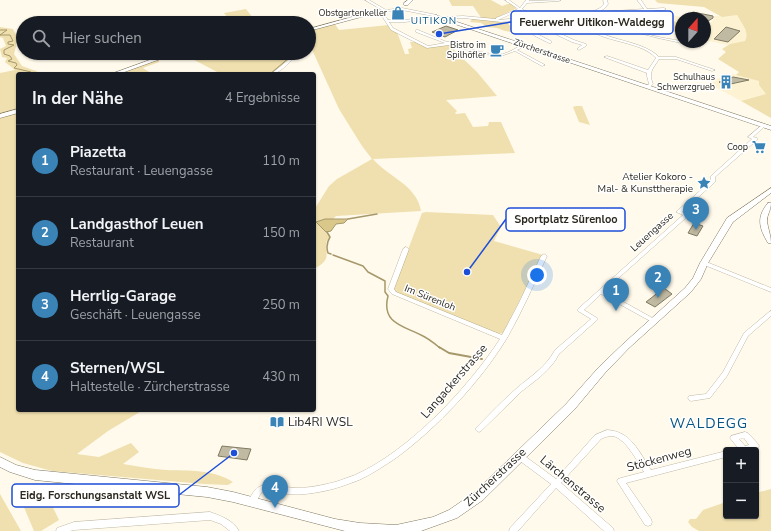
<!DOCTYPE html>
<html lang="de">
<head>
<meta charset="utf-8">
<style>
	body { margin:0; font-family:"Nunito Sans",sans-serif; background:#20242c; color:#f1f3f6 }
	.controls { position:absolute; right:12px; bottom:12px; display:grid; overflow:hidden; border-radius:4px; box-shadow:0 1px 3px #0004 }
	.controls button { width:36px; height:36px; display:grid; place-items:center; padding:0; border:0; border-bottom:1px solid #363941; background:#171b24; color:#f1f3f6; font:20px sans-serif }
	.compass { position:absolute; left:675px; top:12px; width:36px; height:36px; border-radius:50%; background:#171b24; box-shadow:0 1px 3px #0004; rotate:21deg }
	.you { position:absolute; left:537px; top:275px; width:14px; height:14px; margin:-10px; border:3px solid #fff; border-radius:50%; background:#1a73e8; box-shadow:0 0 0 6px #1a73e833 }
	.badge { display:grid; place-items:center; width:26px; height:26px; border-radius:50%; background:#3983b7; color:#fff; font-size:13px; font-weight:700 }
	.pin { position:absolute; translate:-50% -33px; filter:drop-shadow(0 1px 2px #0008) }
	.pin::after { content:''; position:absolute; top:21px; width:14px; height:12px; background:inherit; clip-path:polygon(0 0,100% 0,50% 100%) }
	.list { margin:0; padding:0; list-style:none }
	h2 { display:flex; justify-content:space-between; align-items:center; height:52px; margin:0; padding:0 16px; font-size:17px }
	h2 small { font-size:13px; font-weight:400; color:#9ea1a6 }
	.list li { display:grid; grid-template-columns:26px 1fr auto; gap:12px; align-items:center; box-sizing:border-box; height:72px; padding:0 16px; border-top:1px solid #363941 }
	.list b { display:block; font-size:15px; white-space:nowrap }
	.list p { margin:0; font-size:13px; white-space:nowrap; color:#9ea1a6 }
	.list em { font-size:13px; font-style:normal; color:#9ea1a6 }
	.icon { flex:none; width:22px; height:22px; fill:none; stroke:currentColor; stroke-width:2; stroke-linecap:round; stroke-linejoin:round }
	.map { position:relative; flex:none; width:771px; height:531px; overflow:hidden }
	.search { position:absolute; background:#171b24; box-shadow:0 1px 3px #0004; left:16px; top:16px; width:300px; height:44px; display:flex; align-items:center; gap:10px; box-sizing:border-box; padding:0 14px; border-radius:22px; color:#9ea1a6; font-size:15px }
	.panel { position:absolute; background:#171b24; box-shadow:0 1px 3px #0004; left:16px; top:72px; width:300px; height:340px; border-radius:4px }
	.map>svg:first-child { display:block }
	.built { fill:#fdf3d2 }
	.green { fill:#f0e0af }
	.water { fill:#dac78a; stroke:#a6986a }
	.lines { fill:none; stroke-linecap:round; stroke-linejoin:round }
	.stream-far2 { stroke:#a6986a; stroke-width:1 }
	.stream-far1 { stroke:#a6986a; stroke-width:1.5 }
	.stream { stroke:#a6986a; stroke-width:2 }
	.building { fill:#c1baa2; stroke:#817a63 }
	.street-casing { stroke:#7f7761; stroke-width:0.5 }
	.secondary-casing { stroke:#7f7761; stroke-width:1 }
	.street { fill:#fff; fill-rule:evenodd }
	.secondary { fill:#fff; fill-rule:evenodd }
	.labels { text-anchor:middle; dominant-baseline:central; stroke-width:3; stroke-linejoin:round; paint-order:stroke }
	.far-poi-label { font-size:9px; fill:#2c2920; stroke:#fff; text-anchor:end }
	.far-street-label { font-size:9px; fill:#2c2920; stroke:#fff }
	.far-quarter-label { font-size:10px; letter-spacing:1px; fill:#055481; stroke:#fff }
	.poi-label { font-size:10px; fill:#2c2920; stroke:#fff; text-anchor:end }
	.street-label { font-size:10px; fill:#2c2920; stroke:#fff }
	.near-street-label { font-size:12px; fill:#2c2920; stroke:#fff }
	.near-poi-label { font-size:12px; fill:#2c2920; stroke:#fff; text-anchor:start }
	.near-quarter-label { font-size:14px; letter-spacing:1px; fill:#055481; stroke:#fff }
	.leader { fill:none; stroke:#1d4ed8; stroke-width:1.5 }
	.callout-dot { fill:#1d4ed8; stroke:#fff; stroke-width:1.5 }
	.callout { fill:#fff; stroke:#1d4ed8; stroke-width:1.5 }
	.callout-label { font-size:11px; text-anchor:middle; font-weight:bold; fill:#2c2920 }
</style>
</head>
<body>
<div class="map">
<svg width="771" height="531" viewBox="0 0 771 531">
	<rect width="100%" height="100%" fill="#fffaeb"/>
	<path class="built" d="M664,13L685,18H681V34L644,25L639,22L649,18L657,17Z
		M737,15L747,31L748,36L745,41L727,45L705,40V23H711L713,20L714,16Z
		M734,74L759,81V85L766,94L741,101L708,83L727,75Z"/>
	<path class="green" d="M449,0H491L502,6L511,3L517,8L494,19H482L473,6H452Z
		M655,0H771V118L741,101L766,94L759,85V81L736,75L739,72L718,59L726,52L722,49L730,44L745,41C750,32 742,24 737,15L722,17L704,7L658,3Z
		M246,9L257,23H232L224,13Z
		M661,18L681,23V33L652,26Z
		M472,19L505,21L515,30L511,32L505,31L497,28L487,27L481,23L470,22Z
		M334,23L339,30L389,25L397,32L405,54H409L408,49L412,48L410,42H420L428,47L452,43L457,45L454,50L477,72L497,96L446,100L457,111L455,113L456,114L465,113L473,127L488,126L489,122H501L515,153L373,159C388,177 417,185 421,211L336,216L333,219H324L316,222L327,232L330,237L326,242C327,257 329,261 314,269V210L329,186L337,179L372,159L362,146L339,109L309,43V30Z
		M0,27L13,29L18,39L14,54L22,66L36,71L40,74H18V410H143L108,431L77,454L99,457L131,443L139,452L123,464C137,466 152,469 166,470C188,471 213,469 233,482L228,485L204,484L52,471L23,463L0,452V73L15,70L5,62L7,58L2,57L0,49L6,46L3,38L0,37Z
		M181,53H296L289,62L273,74H221Z
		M159,58V62L143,68L152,74H114Z
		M576,106H582L590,125L579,122L573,107Z
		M426,212L493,215L501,227L494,241L543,255L503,333L498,334L395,292L393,289L422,213Z
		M771,489V531H699L692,527L688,522L690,519H696L703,510L726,502V516H756V493Z
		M46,493L59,520L41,531H34L23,505Z
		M0,494L21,531H0Z"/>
	<path class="water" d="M325,219H348L344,223L336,224L331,231L326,232L316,222Z"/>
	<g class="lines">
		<path class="stream-far2" d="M0,30H7L0,35
			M0,35H10L13,41L8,42V44L14,45L4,50V54L10,56L12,59L8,61L16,63L17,65L14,68L31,72L32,74
			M270,74L290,57"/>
		<path class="stream-far1" d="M348,219L377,214
			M327,232L330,237C327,242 326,247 328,253L331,254
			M333,255L363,266L368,272L385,281V292L388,296C381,323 403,326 421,335C428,338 434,343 440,348"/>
		<path class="stream" d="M439,347L449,353L482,359"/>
	</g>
	<path class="building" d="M693,12L713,16V18L705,23V18L687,17Z
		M446,26L458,30L445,37L432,32Z
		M726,27L740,31L728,42L714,39Z
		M733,77L749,80L726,85L719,82Z
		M694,223L703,226L697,236L688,233Z
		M664,288L672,294L655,307L646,302Z
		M222,446L241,448L251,449L247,460L218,456Z"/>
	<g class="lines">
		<g class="street-casing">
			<path id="street" d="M365,0H369L386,10L402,8L437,15V17L434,18L405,22H389L393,28L428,46L445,43L416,32V30H418L447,42H453V44C466,48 490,56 503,54C510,52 516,48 523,44H525V46L517,50L545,65L542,66L515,51L501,56L483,54L449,45L427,48L391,30L380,13H377L375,12L380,10H382ZM402,10L433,16L405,20H388L382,12Z
				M505,0H509L520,8L526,0H530L529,1L561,0L559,1L527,3L522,9L535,17L592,12L600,8L604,4L603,0H607L608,4L605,8L599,12L644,9L637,0H641L647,9L664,8L666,9L664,10L633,12L632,14L625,21C636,35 665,38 681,41V42H686L700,45V47L658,38L639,33L625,26L621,21L629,12L593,14L587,18L586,20C594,41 641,38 659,57H676L715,70L712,71L676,59H659C653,69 648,72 653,84L649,88H647L646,87L649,84L647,76V73L604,57L607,56L648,70L656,58C638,38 592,44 582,20L588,14L537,19L559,33L574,40L586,44V46L579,50L577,49L582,45L572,42L557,35L534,19L519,20L537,34L551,41V43H549L535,36L515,21L501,22L463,18L443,19L441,18L443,17L463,16L496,19V18L518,9ZM520,10L531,17L498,20Z
				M309,29H311L314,33L311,43L309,44V37L310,33Z
				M294,53H298C292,60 280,74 271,74L287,61Z
				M762,125H764L765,126L753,137L757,138V140L715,177V182L682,212L689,215L688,216L604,291L656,320L657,321L656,322H652L601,294L584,310L597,318L598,319L597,320L559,354C551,370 536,380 522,391C508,404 495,418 481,431L479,432L477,431L475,429L477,427C490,414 503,400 517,388C531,376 546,367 555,350L591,319L578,311L577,310L578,309L683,215L676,212L711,181V176L752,139L748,137Z
				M406,247L409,249L394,289L396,292L502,335L519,303L541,256L544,254L547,256C534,284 522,312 507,338C481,381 437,428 396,458C384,466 372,474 359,480C346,485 332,490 319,492C309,494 298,495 288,494C280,493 272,491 264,491L261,493L255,504L252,505L249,504L248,502C251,496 254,489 261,486C269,482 287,488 296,488C310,488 323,485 335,482C342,480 349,477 355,475C409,451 468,388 500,339L392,294L388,289L403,249Z
				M704,261L771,288V292L702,264L701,263L702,262Z
				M771,311V316L748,336L727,376L710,398L691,401L689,400L688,398L689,396L706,394L723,372L744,333L769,312Z
				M607,430C631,431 639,452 651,470L726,451V457L626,483L651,519L652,522L651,525L648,526L645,525L617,481L618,479L621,478L644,472C637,461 626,439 613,436C608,436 605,437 601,439L561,483L613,528L614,531H604L556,488L518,531H509L510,528L551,484L516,458L515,456L516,454L519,453L522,454L556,479L595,435Z
				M745,432L748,433L758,444L759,446L758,448L751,450H736L738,448L730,438L731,436ZM744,438L749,445L745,446L739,439Z
				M210,512C221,516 233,520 239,531H230L221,524L210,520L74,530L70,531H56L57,528L74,522Z"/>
		</g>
		<g class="secondary-casing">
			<path id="secondary" d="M408,0H413L408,5H404V3Z
				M374,11L376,12V13L309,31V29Z
				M436,15L771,126V130L434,17V16Z
				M169,53H177L119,74H111Z
				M18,109V113L0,118V114Z
				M771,188V193L733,222L708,263L701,279L691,292L629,348L605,373L574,410L483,500L457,518L421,531H345L233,502L207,497L35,480L10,472L0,467V457L16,465L35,470L207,487L233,492L335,519L360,523L396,525L433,517L449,510L475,492L566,404L599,367L623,344L685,288L693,278L700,263L727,218Z
				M768,203H771C771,211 767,214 767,221C768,229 771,235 771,243H768C759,228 756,217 768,203Z"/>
		</g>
		<use href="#street" class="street"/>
		<use href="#secondary" class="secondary"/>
	</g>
	<defs>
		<g id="shop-bare" transform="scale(1.08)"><path d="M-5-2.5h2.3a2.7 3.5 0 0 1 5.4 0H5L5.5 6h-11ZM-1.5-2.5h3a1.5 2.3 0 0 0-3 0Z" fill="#3983b7" stroke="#fff" stroke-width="2.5" paint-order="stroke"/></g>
		<g id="cafe-bare" transform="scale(1.08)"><path d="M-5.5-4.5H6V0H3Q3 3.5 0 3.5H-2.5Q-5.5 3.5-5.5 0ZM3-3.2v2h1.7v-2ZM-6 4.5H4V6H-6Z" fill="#3983b7" stroke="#fff" stroke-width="2.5" paint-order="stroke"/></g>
		<g id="building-bare" transform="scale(1.08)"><path d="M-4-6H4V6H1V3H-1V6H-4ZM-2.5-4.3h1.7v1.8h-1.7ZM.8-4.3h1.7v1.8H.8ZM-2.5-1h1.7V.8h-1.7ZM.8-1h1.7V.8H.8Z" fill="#3983b7" stroke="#fff" stroke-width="2.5" paint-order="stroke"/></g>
		<g id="supermarket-bare" transform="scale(1.08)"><path d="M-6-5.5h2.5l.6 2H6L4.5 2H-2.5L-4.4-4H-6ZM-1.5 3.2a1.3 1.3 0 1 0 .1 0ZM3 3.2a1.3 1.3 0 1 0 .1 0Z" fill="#3983b7" stroke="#fff" stroke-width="2.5" paint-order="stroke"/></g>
		<g id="sight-bare" transform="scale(1.08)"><path d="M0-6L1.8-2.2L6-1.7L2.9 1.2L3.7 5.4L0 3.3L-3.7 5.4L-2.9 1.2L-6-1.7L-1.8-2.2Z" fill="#3983b7" stroke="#fff" stroke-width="2.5" paint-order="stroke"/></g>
		<g id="library-bare" transform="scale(1.08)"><path d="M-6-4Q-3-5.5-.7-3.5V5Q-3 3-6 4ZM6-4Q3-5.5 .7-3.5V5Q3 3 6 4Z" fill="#3983b7" stroke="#fff" stroke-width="2.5" paint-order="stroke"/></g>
	</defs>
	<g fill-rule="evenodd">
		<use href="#shop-bare" x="398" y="13"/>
		<use href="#cafe-bare" x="497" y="50"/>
		<use href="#building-bare" x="726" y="82"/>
		<use href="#supermarket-bare" x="759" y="147"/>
		<use href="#sight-bare" x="704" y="183"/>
		<use href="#library-bare" x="277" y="422"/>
	</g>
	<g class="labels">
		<g class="far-poi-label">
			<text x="387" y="13">Obstgartenkeller</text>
			<text x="486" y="45">Bistro im<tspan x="486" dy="10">Spilhöfler</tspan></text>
			<text x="715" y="77">Schulhaus<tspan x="715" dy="10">Schwerzgrueb</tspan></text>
			<text x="748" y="147">Coop</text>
		</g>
		<g class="far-street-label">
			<text transform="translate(542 51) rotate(19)">Zürcherstrasse</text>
		</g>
		<g class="far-quarter-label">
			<text x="434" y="21">UITIKON</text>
		</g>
		<g class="poi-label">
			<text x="693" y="177">Atelier Kokoro -<tspan x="693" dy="12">Mal- &amp; Kunsttherapie</tspan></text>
		</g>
		<g class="street-label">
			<text transform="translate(652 232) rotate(-42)">Leuengasse</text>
			<text transform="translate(430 298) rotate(22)">Im Sürenloh</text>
		</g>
		<g class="near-street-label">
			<text transform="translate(454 381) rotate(-49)">Langackerstrasse</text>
			<text transform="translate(659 459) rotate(-15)">Stöckenweg</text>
			<text transform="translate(495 477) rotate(-43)">Zürcherstrasse</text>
			<text transform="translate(573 484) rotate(40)">Lärchenstrasse</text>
		</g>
		<g class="near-poi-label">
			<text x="288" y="422">Lib4RI WSL</text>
		</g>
		<g class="near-quarter-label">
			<text x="709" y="423">WALDEGG</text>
		</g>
	</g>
	<path class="leader" d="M439 34L511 22M467 272L506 219M234 453L179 495"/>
	<g class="callout-dot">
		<circle cx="439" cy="34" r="4"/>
		<circle cx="467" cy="272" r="4"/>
		<circle cx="234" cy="453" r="4"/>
	</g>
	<g class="callout">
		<rect x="511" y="11" width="162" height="23" rx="4"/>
		<rect x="506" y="208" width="119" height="23" rx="4"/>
		<rect x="12" y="484" width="167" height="23" rx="4"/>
	</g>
	<g class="callout-label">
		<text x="592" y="26">Feuerwehr Uitikon-Waldegg</text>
		<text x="566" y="223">Sportplatz Sürenloo</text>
		<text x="95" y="499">Eidg. Forschungsanstalt WSL</text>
	</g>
</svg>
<div class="controls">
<button>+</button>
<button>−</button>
</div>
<svg class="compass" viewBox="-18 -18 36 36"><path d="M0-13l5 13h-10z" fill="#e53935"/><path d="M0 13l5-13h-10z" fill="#9ea1a6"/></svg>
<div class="you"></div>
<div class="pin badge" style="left:616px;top:311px">1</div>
<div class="pin badge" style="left:658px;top:298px">2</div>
<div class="pin badge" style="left:696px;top:230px">3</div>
<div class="pin badge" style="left:275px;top:508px">4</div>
<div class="search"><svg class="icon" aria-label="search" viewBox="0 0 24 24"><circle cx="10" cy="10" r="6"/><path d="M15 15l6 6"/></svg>Hier suchen</div>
<section class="panel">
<h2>In der Nähe<small>4 Ergebnisse</small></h2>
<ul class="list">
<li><span class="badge">1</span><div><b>Piazetta</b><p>Restaurant · Leuengasse</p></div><em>110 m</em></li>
<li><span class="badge">2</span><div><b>Landgasthof Leuen</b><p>Restaurant</p></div><em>150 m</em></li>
<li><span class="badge">3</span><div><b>Herrlig-Garage</b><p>Geschäft · Leuengasse</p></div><em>250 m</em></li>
<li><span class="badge">4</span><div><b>Sternen/WSL</b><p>Haltestelle · Zürcherstrasse</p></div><em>430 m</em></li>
</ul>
</section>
</div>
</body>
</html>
